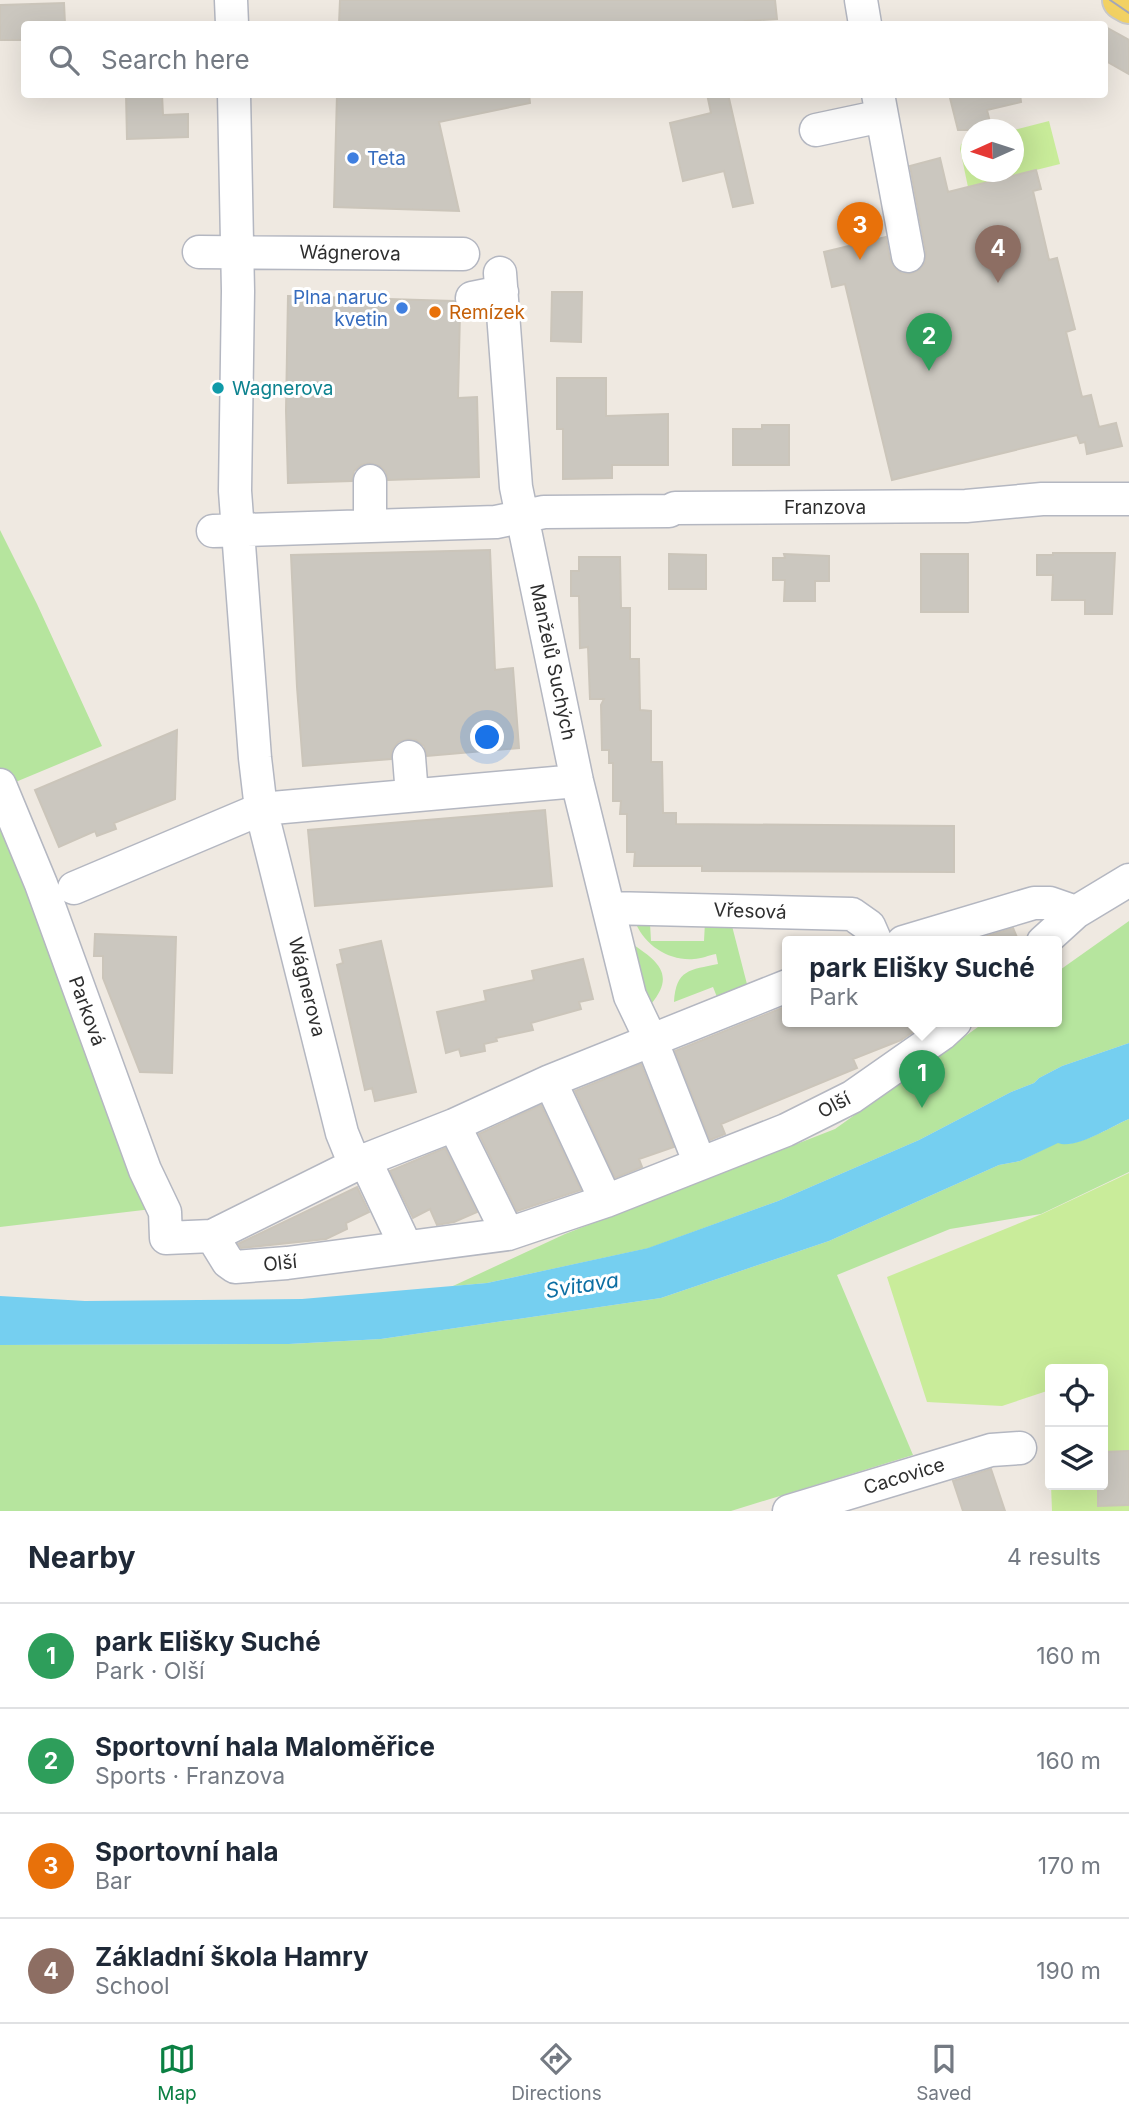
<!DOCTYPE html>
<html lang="en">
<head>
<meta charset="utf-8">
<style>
	body { margin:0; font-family:Inter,sans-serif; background:#f2f2f3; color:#1f2937 }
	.controls { position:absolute; right:21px; bottom:21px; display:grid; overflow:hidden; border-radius:7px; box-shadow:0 7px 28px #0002 }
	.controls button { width:63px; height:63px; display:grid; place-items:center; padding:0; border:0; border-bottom:2px solid #e0e1e3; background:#fff; color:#1f2937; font:35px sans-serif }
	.compass { position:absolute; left:961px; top:119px; width:63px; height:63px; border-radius:50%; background:#fff; box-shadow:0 7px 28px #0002; rotate:267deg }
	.you { position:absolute; left:488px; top:738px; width:24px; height:24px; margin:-18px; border:5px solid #fff; border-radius:50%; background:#1a73e8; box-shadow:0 0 0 10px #1a73e833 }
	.badge { display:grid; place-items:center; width:46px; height:46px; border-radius:50%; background:#0b8043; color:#fff; font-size:23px; font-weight:700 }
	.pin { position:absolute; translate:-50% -58px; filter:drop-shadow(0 2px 4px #0008) }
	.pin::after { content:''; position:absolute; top:37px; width:24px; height:21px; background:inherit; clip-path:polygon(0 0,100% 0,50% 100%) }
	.popup { position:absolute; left:782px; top:936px; width:280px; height:91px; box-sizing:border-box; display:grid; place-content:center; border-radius:7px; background:#fff; filter:drop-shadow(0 2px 5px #0005); font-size:23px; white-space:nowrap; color:#747a83 }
	.popup b { font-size:26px; color:#1f2937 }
	.popup::after { content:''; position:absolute; left:50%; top:100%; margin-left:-14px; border:14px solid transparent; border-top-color:#fff }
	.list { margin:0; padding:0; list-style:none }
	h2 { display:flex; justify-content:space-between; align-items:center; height:91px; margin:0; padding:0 28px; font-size:30px }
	h2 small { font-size:23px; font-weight:400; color:#747a83 }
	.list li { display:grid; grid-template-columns:46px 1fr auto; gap:21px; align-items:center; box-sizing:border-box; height:105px; padding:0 28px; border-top:2px solid #e0e1e3 }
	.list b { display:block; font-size:26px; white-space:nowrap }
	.list p { margin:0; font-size:23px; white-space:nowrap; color:#747a83 }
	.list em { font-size:23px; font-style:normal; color:#747a83 }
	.icon { flex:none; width:38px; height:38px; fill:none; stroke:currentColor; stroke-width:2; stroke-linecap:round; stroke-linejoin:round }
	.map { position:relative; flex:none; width:1129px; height:1511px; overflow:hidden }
	.search { position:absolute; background:#fff; box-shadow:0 7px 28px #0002; left:21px; right:21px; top:21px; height:77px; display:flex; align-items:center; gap:18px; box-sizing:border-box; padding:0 24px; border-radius:7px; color:#747a83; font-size:26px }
	.sheet { height:511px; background:#fff }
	nav { display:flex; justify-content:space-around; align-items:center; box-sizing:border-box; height:98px; border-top:2px solid #e0e1e3; background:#fff; font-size:19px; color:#747a83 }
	nav a { display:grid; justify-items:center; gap:4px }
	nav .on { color:#0b8043 }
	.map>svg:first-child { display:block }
	.green { fill:#b6e59e }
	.pitch { fill:#c9ec9a }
	.water { fill:#75cff0 }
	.building { fill:#cbc7bf; stroke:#cbc5ba; stroke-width:2 }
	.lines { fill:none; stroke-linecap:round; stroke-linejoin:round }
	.minor-casing { stroke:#b4b7c1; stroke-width:35 }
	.major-casing { stroke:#c9c9c9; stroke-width:42 }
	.minor { stroke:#fff; stroke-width:32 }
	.major { stroke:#f2d163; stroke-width:38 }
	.tram { stroke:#a3a6b8; stroke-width:2 }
	.shop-dot { fill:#3f7fe0; stroke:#fff; stroke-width:2.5 }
	.food-dot { fill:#e8710a; stroke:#fff; stroke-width:2.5 }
	.culture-dot { fill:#0f9aa8; stroke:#fff; stroke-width:2.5 }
	.labels { text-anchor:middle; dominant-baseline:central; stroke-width:6; stroke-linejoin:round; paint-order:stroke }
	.shop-label { font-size:19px; fill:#366cbe; stroke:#fff; text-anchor:start }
	.street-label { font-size:19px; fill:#2e2e2e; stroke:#fff }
	.food-label { font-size:19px; fill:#c56008; stroke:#fff; text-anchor:start }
	.culture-label { font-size:19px; fill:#0d838f; stroke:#fff; text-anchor:start }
	.water-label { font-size:21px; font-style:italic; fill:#0d6fa3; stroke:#fff }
</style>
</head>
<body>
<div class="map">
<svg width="1129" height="1511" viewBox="0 0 1129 1511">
	<rect width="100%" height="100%" fill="#efe9e1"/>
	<path class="green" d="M0,530L37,604L102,746L6,786L0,773Z
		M0,823L54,955L67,1004L152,1209L0,1227Z
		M1129,921V1043L1062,1066L1039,1078L1034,1083L1011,1092L919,1140L778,1201L649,1248L487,1283L453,1286L565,1234L835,1129L985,1022H1057V972Z
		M705,922H731L749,992L726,1000L724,994L717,997L713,987L674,1002C676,969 690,970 718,964L716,954C709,955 701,959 694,959C669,961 646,946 636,924L650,923L651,941H704Z
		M628,941C654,959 678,972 651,1004L641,986Z
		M1129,1119V1172L1041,1214L950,1229L837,1275L913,1455L731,1511H0V1345L289,1344L381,1339L661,1298L829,1241L999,1165L1020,1161L1058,1142C1075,1150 1112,1126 1129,1119Z"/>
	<path class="pitch" d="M1049,121L1060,164L968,187L960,149L961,144L971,141L972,172H1014V130Z
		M1129,1173V1511H1052L1051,1485H1103V1369H1050V1470L1047,1391L1002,1406L927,1402L887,1277L1042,1214Z"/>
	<path class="water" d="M1129,1043V1119C1112,1126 1075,1150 1058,1143L1020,1161L999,1165L829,1241L661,1298L381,1339L289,1344L0,1345V1296L85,1301L302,1299L487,1283L648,1248L778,1201L919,1140L1011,1092L1034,1083L1039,1078L1062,1066Z"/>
	<path class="building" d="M340,0H775L777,19L745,21L746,24H339Z
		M64,3L65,24H24V40H0V5Z
		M1104,26L1129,40V74L1104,60Z
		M126,94H162L163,115L188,114V137L127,139Z
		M337,94H529L530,103L439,122L459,211L334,207Z
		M707,94H728L753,203L733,207L724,171L683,181L670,123L711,113Z
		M949,94H1020L1021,102L987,110L992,130H958Z
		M940,158L948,192L1036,170L1041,189L1033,191L1049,260L1057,258L1075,329L1066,332L1082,397L1091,395L1099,427L1116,423L1122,446L1087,454L1085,442L1080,443L1077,435L892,480L845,284L832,287L824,252L886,237L890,259L895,268L901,273L911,274L919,270L925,263L926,253L910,166Z
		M552,292H582L581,342L551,341Z
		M288,296L454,301L460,312L458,398L477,397L479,477L388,480L386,472L380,466L369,463L361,465L354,471L352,481L288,483L286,411Z
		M557,378H606V416L668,414V465H612V478L563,479V429H557Z
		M762,425H789V465H733V429H762Z
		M490,550L495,670L513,668L519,748L427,756L424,746L416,740L408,739L398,742L392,750L391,759L303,766L297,687L291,555Z
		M1053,553H1115L1112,614H1085V600H1052L1053,575H1037V555H1053Z
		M669,554L706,555V589H669Z
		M784,554L829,556V581H815V601H784L785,580H773V558H785Z
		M921,554H968V612H921Z
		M579,557H620L621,608H630V659H639L640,710L651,711V762H662L663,813H676V824L954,826V872L702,871V866H634L635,852H627V814H620L621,801H613V763H609V750H602L601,705L604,699H590L588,647L580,648L579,596H571V571H579Z
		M177,730L175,799L114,823L116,829L97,836L95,831L59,847L35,790Z
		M545,810L552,886L315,906L308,830Z
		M1013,928L1019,942H968Z
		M95,934L176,937L172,1073L140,1072L103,978V956H94Z
		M381,941L416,1092L375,1101L372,1088L365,1090L337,965L343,963L340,950Z
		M583,959L593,999L579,1002L581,1009L531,1023L533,1030L496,1038L497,1041L484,1044L485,1051L461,1056L459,1049L446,1053L437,1012L486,1001L484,991L534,980L532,971Z
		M787,1006V1022H927L901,1040L853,1059L857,1068L721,1124L725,1134L710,1140L675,1051Z
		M641,1064L674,1147L639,1159L642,1167L615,1178L575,1091Z
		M541,1105L581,1190L517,1211L479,1134Z
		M445,1148L477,1212L454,1222L437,1225L430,1209L413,1218L390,1171Z
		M357,1187L369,1212L346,1223L347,1229L326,1239L241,1248L238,1244Z
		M1129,1451V1505L1098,1506V1485H1103V1452Z
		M991,1469L1005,1511H963L953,1481Z"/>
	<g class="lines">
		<g class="minor-casing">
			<path id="minor" d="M231,0L232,24
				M861,0L865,24
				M234,94L238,291L235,491L255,758L261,809L342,1133L355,1165
				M878,94L908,256
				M816,130L882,116
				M199,252L463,254
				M500,273L516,487L577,781L630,996L652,1042L700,1164
				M472,298L502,292
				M370,481V525
				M213,531L496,522L544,512L669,511L675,508L966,506L1042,499H1129
				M409,757L412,795
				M0,785L41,884L145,1170L165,1212L166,1238L212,1236L365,1160L454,1125L550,1081L787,986
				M74,888L261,809L577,781
				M609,908L852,914L869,926L876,942
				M903,942L1034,903H1050L1076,912
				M1043,942L1076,912L1129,880
				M550,1081L606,1201
				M454,1125L508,1234
				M365,1160L406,1247
				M212,1236L228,1262L235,1267L287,1263L508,1234L606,1201L786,1130L852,1097L942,1034L955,1022
				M789,1511L991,1450L1020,1448"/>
		</g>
		<g class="major-casing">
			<path id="major" d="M1122,0L1129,4"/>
		</g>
		<use href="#minor" class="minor"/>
		<use href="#major" class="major"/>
		<path class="tram" d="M1110,0L1129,13"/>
	</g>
	<g class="shop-dot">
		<circle cx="353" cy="158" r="7"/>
		<circle cx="402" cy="308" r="7"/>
	</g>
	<circle class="food-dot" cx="435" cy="312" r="7"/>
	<circle class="culture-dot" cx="218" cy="388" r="7"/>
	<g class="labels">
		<g class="shop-label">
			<text x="367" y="158">Teta</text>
			<text x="388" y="297" text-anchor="end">Plna naruc<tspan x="388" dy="22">kvetin</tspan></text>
		</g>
		<g class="street-label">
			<text transform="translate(350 253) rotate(1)">Wágnerova</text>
			<text x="825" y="507">Franzova</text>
			<text transform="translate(553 662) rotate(78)">Manželů Suchých</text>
			<text transform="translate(750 911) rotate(2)">Vřesová</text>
			<text transform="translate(307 987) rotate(76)">Wágnerova</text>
			<text transform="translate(87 1011) rotate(70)">Parková</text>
			<text transform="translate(834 1105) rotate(-28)">Olší</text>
			<text transform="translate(280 1263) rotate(-6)">Olší</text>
			<text transform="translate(904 1476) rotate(-17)">Cacovice</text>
		</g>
		<g class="food-label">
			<text x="449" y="312">Remízek</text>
		</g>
		<g class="culture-label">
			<text x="232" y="388">Wagnerova</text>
		</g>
		<g class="water-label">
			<text transform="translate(582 1285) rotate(-9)">Svitava</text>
		</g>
	</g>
</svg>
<div class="controls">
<button><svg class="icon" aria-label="locate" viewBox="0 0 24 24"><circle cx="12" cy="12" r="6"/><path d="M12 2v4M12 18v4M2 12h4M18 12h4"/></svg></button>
<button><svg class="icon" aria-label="layers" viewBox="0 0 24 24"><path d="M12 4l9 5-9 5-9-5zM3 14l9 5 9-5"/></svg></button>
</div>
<svg class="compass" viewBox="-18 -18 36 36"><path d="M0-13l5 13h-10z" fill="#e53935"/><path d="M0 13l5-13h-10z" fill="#747a83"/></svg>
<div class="you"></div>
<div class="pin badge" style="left:922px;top:1108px;background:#2e9e5b">1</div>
<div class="popup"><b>park Elišky Suché</b>Park</div>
<div class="pin badge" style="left:929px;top:371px;background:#2e9e5b">2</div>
<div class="pin badge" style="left:860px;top:260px;background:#e8710a">3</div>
<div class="pin badge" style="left:998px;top:283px;background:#8d6e63">4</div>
<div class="search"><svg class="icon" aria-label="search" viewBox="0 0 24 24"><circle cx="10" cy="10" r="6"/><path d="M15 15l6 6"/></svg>Search here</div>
</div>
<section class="sheet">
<h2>Nearby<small>4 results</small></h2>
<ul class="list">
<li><span class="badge" style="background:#2e9e5b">1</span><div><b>park Elišky Suché</b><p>Park · Olší</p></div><em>160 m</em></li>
<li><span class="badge" style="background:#2e9e5b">2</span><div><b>Sportovní hala Maloměřice</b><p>Sports · Franzova</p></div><em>160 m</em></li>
<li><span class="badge" style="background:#e8710a">3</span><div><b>Sportovní hala</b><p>Bar</p></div><em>170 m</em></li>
<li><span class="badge" style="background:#8d6e63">4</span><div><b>Základní škola Hamry</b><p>School</p></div><em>190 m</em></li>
</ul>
</section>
<nav>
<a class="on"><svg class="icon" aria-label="map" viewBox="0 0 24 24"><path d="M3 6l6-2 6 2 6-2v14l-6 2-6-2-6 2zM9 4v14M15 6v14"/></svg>Map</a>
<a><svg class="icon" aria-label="directions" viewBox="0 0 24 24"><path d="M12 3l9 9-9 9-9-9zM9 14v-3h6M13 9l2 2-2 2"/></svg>Directions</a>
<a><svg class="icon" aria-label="saved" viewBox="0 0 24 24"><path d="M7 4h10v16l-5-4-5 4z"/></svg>Saved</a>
</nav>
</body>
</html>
